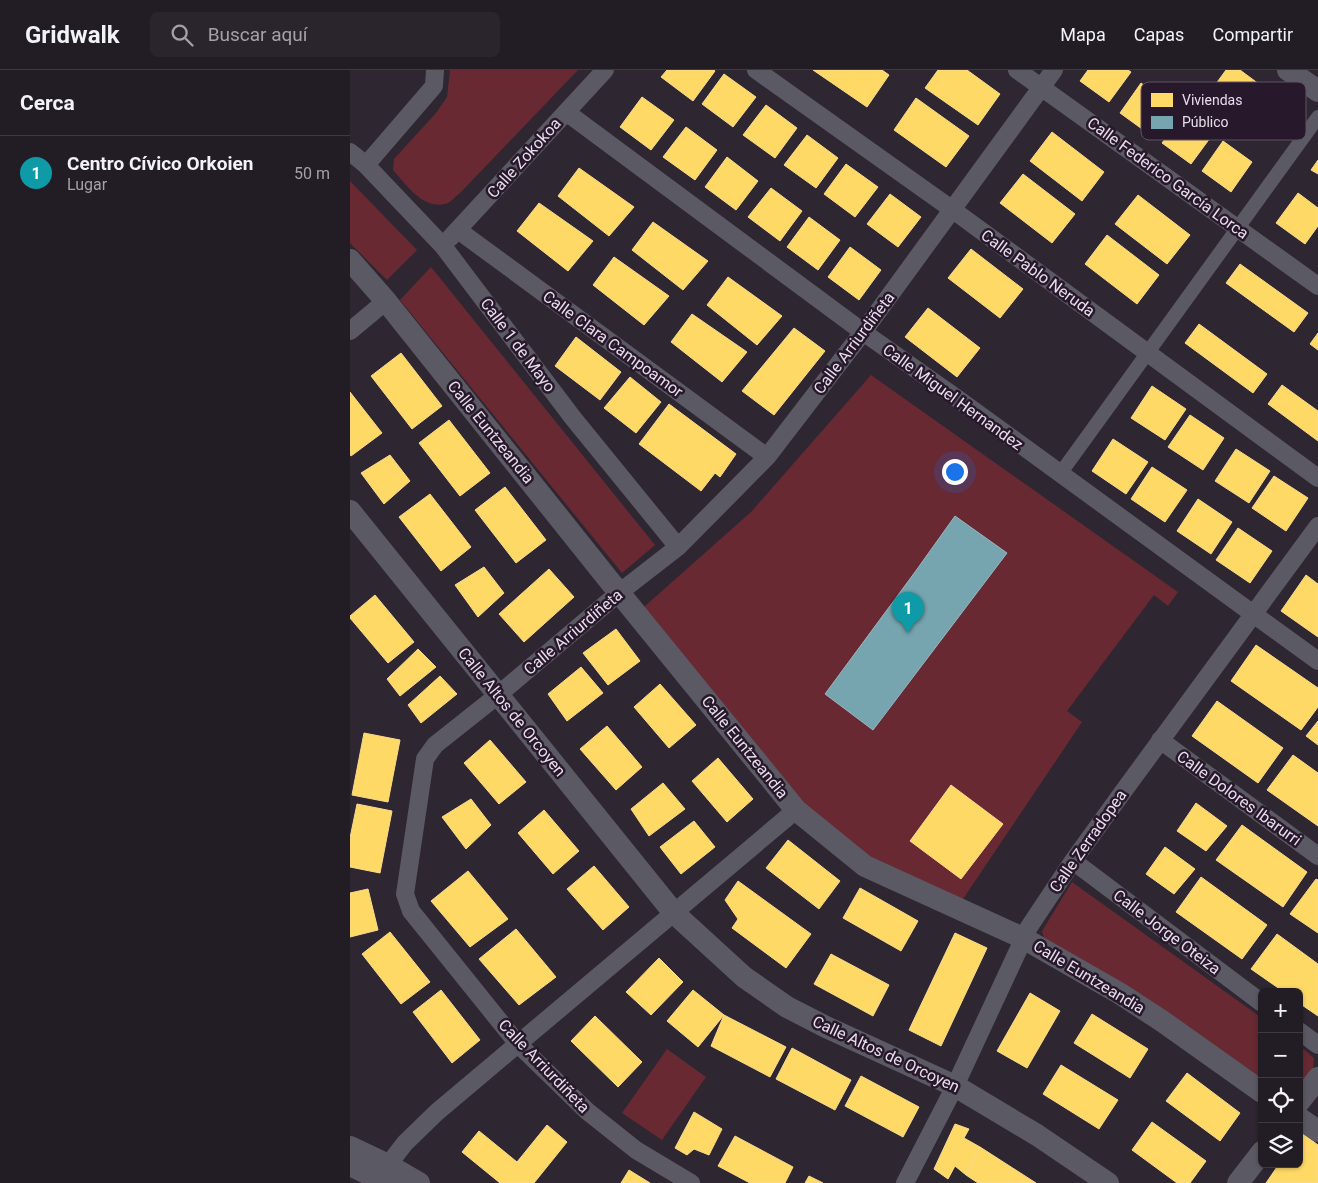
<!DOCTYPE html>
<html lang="es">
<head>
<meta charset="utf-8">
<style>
	body { margin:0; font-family:Roboto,sans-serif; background:#2a252d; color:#f1f3f6 }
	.controls { position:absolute; right:15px; bottom:15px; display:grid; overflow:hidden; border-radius:8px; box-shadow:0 1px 4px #0004 }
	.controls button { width:45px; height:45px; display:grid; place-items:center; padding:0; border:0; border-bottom:1px solid #3f3a42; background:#221c25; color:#f1f3f6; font:25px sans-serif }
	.you { position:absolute; left:604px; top:401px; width:18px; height:18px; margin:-12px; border:4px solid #fff; border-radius:50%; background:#1a73e8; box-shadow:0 0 0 8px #1a73e833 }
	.badge { display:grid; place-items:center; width:32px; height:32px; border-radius:50%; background:#a79daa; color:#fff; font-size:16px; font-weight:700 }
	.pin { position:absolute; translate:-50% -41px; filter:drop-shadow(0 1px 2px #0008) }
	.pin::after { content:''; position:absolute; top:26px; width:18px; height:15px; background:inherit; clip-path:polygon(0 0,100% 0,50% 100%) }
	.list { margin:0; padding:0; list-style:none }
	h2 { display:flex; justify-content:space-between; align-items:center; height:65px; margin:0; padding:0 20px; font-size:21px }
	h2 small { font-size:16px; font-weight:400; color:#a2a1a7 }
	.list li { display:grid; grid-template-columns:32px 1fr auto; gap:15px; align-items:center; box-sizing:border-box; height:75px; padding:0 20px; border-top:1px solid #3f3a42 }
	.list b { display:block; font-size:19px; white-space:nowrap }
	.list p { margin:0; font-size:16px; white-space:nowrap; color:#a2a1a7 }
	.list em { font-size:16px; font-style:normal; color:#a2a1a7 }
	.icon { flex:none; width:28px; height:28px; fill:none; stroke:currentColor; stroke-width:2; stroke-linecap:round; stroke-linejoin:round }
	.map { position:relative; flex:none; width:968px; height:1113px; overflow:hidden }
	header { display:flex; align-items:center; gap:30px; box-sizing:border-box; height:70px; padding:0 25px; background:#221c25; border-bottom:1px solid #3f3a42 }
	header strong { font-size:24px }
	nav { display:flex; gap:28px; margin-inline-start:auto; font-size:18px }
	.search { width:350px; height:45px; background:#2a252d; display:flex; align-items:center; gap:12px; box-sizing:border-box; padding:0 18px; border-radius:8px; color:#a2a1a7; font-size:19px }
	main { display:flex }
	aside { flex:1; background:#221c25 }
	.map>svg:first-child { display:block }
	.green { fill:#682932 }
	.homes { fill:#ffd966; stroke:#f8da8e }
	.public { fill:#76a5af; stroke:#98b6c1 }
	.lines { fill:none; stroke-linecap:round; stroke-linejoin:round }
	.pedestrian { stroke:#5b5963; stroke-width:14 }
	.minor { stroke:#5b5963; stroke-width:18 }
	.tertiary { stroke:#5b5963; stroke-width:22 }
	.labels { text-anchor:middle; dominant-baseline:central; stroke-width:5; stroke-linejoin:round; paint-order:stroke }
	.street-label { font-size:16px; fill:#e8ddeb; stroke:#27182b }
	.key { fill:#27182b; stroke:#615365; stroke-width:1 }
	.key-label { font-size:14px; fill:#e8ddeb }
</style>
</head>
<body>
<header>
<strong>Gridwalk</strong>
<div class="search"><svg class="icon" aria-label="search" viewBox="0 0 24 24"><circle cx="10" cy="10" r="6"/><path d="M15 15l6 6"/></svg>Buscar aquí</div>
<nav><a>Mapa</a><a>Capas</a><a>Compartir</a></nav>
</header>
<main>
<aside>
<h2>Cerca<small></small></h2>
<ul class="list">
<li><span class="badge" style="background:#0f9aa8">1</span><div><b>Centro Cívico Orkoien</b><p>Lugar</p></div><em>50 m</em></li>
</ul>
</aside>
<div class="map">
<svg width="968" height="1113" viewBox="0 0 968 1113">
	<rect width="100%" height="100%" fill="#2e2631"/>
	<path class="green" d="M100,0H228L110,123C106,126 102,131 98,133C74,142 56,114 43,100L44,89L86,43L97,27Z
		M0,111L67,180L37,210L0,173Z
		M81,197L305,475L272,503L50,230Z
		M521,305L828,522L818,536L804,525L717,641L732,652L607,838L515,796L446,740L286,544L401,442Z
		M722,812L912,948V1012L695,871L692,861Z
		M949,975L964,988L963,999L949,1015Z
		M317,979L356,1007L312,1070L272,1043Z"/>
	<path class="homes" d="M317,0H364L365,1L343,31L311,7Z
		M463,0H532L539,5L517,37Z
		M588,0H617L650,24L628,55L575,18Z
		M738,0H778L781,2L759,32L730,11Z
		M876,0H890L936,34L912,66L857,26Z
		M374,4L406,27L383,57L352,34Z
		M791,13L821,35L799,64L770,43Z
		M292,27L324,50L301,80L270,57Z
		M566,28L619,66L596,97L544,60Z
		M416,35L447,58L425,88L393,65Z
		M834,43L863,64L841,94L812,73Z
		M336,57L367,80L345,110L313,87Z
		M702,62L754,102L732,131L680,91Z
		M457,65L488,88L466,118L434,95Z
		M873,71L902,92L881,122L852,101Z
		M377,87L408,111L386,140L355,117Z
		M968,90V104L961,100Z
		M496,94L528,117L505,147L474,124Z
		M229,98L284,137L259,166L208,126Z
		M673,104L725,144L702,173L650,133Z
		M421,118L452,141L430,171L398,147Z
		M948,123L968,138V156L955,174L926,153Z
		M540,124L571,147L548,177L517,154Z
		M788,125L840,165L817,194L765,154Z
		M189,133L243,171L218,201L167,161Z
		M459,147L490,170L468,200L437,177Z
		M303,152L358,191L333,220L282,180Z
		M757,165L809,205L787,234L735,194Z
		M500,177L531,200L509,230L478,207Z
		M621,179L673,219L650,248L598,208Z
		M264,187L319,226L294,255L243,215Z
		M890,194L958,243L944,262L876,213Z
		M378,207L432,246L407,275L357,235Z
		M578,238L630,278L607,307L555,267Z
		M342,244L397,282L372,312L321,272Z
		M849,254L917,304L903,323L835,273Z
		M444,258L475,281L424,345L392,321Z
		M968,263V280L960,274Z
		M226,267L271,302L250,330L205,296Z
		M51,283L92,336L62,359L21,306Z
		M280,307L311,332L286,363L254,338Z
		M932,315L968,341V371L918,334Z
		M802,316L836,339L815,370L781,348Z
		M0,322L32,363L1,386L0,384Z
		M319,334L386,384L370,407L365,403L351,421L289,374Z
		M840,345L874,368L853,400L818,377Z
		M99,350L140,403L110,426L69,373Z
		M763,369L798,392L776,424L742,401Z
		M886,379L920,401L899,433L865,411Z
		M40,385L60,411L34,434L11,403Z
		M802,397L837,420L815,452L781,429Z
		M924,406L958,428L936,461L902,438Z
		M155,417L196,470L166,493L125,440Z
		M80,424L121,477L91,501L49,447Z
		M848,429L882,452L861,484L827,461Z
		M888,458L922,481L900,513L866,490Z
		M134,497L154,523L128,547L105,515Z
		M199,499L224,527L174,572L149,544Z
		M956,505L968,514V567L931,541Z
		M25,525L64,572L38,593L0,548V546Z
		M266,559L290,591L258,615L233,583Z
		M906,575L968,618V637L951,660L881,611Z
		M68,579L86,597L50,626L37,609Z
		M231,597L253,623L217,651L198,624Z
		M90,606L107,624L71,653L58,635Z
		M310,614L346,655L319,678L284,637Z
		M867,631L933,678L908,713L842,666Z
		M968,651V675L956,666Z
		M257,656L292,697L266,720L230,679Z
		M14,663L50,670L38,732L2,725Z
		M140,670L176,712L149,734L114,693Z
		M943,685L968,703V756L917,720Z
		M368,688L403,729L377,752L342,711Z
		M313,713L335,739L299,766L281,739Z
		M601,715L653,754L611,809L560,771Z
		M121,729L141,755L116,779L92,747Z
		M846,733L877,756L856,781L827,761Z
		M7,734L42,741L30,803L0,797V768Z
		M194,740L229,781L203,804L168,763Z
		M344,751L365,777L331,804L310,777Z
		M892,755L957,802L933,837L866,790Z
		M438,770L490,811L469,839L416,798Z
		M815,777L845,799L824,824L796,804Z
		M244,796L279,837L253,860L217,819Z
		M118,801L158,849L120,877L81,831Z
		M851,807L917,855L892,889L826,842Z
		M966,809L968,810V863L940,844Z
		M388,811L461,864L436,898L382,858L388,849L375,830Z
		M510,818L568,851L551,881L493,848Z
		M18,819L28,860L0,867V823Z
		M166,859L206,907L169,935L129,889Z
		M40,862L80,912L51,934L12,884Z
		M605,863L637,878L591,976L559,960Z
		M927,864L968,894V946L949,933V922H934L901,899Z
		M481,884L539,915L523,946L464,914Z
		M309,888L333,912L301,945L276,922Z
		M91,920L130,970L102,993L63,942Z
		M343,920L374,945L348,977L317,951Z
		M680,923L710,941L677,998L647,981Z
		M742,944L798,979L780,1008L724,973Z
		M374,945L436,977L420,1007L361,976Z
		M245,946L292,992L268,1017L221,971Z
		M442,978L501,1010L485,1040L426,1009Z
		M711,995L768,1030L749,1059L693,1024Z
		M837,1003L890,1043L870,1071L816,1031Z
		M511,1006L569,1037L553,1067L495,1036Z
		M344,1042L372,1059L359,1085L344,1079L337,1085L325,1078Z
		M802,1052L856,1091L840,1113H827L782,1080Z
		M605,1054L619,1059L614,1068L630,1077L616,1105L605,1096L598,1109L584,1099Z
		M197,1055L217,1072L184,1113H150L112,1082L129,1061L167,1092Z
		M952,1063L968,1075V1113H916L929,1094H949V1067Z
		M385,1066L443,1097L435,1113H400L368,1096Z
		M630,1077L686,1113H628L616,1105Z
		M279,1100L300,1113H271Z
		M459,1106L473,1113H455Z"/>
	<path class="public" d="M605,446L657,483L523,660L475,624L565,502Z"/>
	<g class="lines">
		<path class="pedestrian" d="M710,404L968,47"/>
		<path class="minor" d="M406,0L603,140L968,408
			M667,0L968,216
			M216,42L513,262L608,329L968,591
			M0,82L16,95L93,176L223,348L328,477
			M16,95L84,16L85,0
			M108,160L417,387
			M100,168L255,0
			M0,261L36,231
			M810,670L968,786
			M723,791L912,933
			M949,961L968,975
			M38,1095L55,1073L87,1042L446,740
			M341,1113L286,1080L237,1041L168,974L61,841L55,824L75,689L85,675L148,625L270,522L328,477L417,387L513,262L704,0
			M555,1113L605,1016L679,857L723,791L775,719L968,456"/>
		<path class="tertiary" d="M938,0L968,21
			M0,190L36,231L258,509L446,740L515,796L673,868L769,923L812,951L912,1022
			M0,441L324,843L394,907L437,937L476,957L605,1016L687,1065L758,1113
			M949,1032L968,1008
			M949,1048L968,1061
			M0,1077L38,1095L69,1113
			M0,1095L37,1113
			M888,1113L912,1082"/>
	</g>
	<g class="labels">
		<g class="street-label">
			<text transform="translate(174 88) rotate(-48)">Calle Zokokoa</text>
			<text transform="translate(818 108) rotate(36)">Calle Federico García Lorca</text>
			<text transform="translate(688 203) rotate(36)">Calle Pablo Neruda</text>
			<text transform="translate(504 273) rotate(-53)">Calle Arriurdiñeta</text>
			<text transform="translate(263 274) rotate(36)">Calle Clara Campoamor</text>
			<text transform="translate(168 275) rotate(53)">Calle 1 de Mayo</text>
			<text transform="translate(603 327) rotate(36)">Calle Miguel Hernandez</text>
			<text transform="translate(141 362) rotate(51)">Calle Euntzeandia</text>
			<text transform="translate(223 562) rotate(-40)">Calle Arriurdiñeta</text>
			<text transform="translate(162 642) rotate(51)">Calle Altos de Orcoyen</text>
			<text transform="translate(395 677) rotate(51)">Calle Euntzeandia</text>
			<text transform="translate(889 728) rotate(36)">Calle Dolores Ibarurri</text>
			<text transform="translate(738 771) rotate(-55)">Calle Zerradopea</text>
			<text transform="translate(817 862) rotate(37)">Calle Jorge Oteiza</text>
			<text transform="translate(739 907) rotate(31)">Calle Euntzeandia</text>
			<text transform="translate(536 984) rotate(25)">Calle Altos de Orcoyen</text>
			<text transform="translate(194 996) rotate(46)">Calle Arriurdiñeta</text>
		</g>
	</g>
	<rect x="791" y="12" width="165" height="58" rx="8" class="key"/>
	<rect x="801" y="23" width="22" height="14" fill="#ffd966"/>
	<rect x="801" y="46" width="22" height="13" fill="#76a5af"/>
	<g class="key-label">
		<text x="832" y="35">Viviendas</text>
		<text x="832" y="57">Público</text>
	</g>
</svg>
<div class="controls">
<button>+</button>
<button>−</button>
<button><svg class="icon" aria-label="locate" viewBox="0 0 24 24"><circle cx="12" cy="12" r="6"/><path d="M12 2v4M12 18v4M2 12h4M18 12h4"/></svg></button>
<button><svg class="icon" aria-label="layers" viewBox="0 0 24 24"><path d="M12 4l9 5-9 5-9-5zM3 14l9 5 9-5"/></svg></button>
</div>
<div class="you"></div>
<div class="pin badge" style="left:558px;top:563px;background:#0f9aa8">1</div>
</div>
</main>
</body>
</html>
